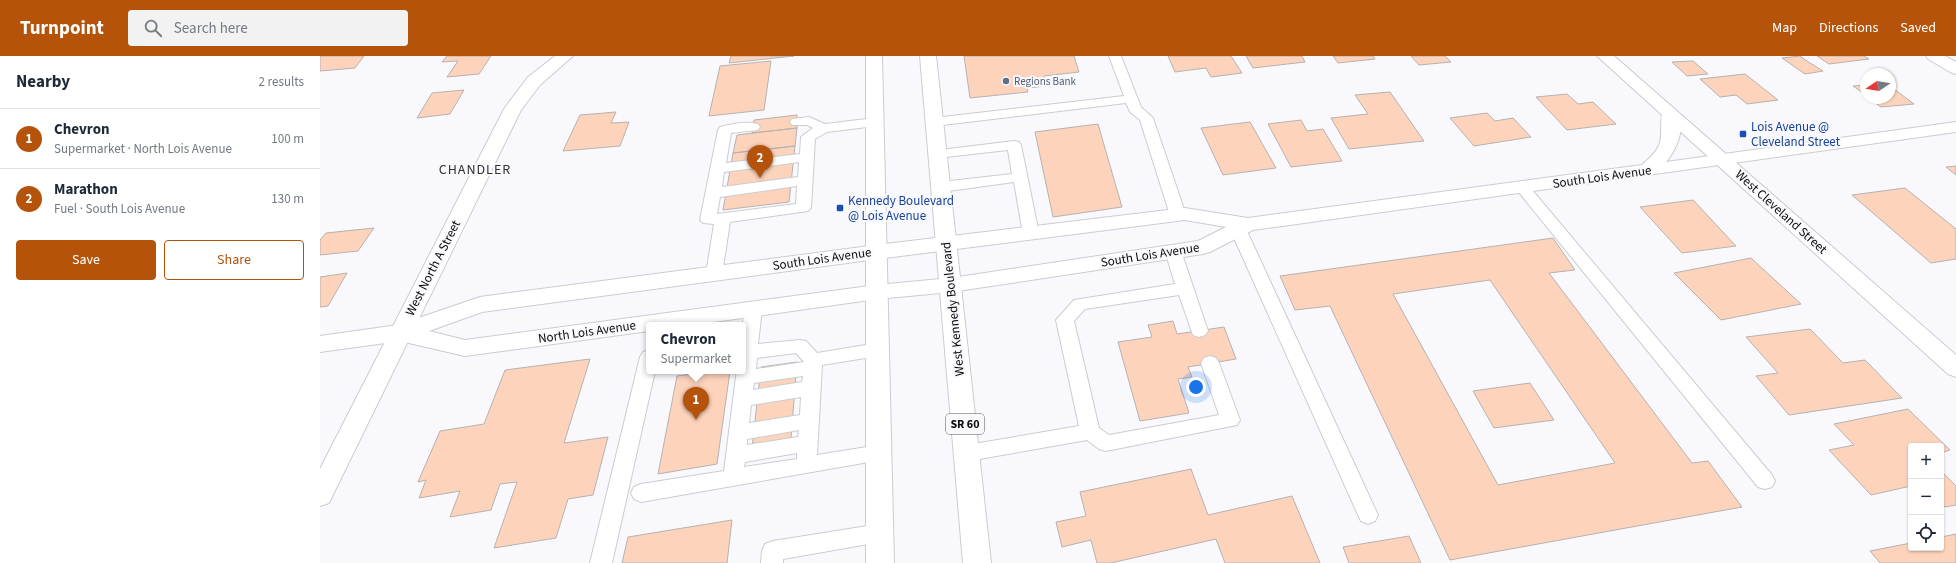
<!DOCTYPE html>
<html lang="en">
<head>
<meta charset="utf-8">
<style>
	body { margin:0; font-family:"Source Sans 3",sans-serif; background:#f2f2f3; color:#1f2937 }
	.controls { position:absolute; right:12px; bottom:12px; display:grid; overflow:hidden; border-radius:4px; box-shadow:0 1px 3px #0004 }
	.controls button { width:36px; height:36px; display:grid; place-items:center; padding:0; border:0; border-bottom:1px solid #e0e1e3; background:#fff; color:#1f2937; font:20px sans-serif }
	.compass { position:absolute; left:1540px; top:12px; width:36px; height:36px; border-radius:50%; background:#fff; box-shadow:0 1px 3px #0004; rotate:258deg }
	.you { position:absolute; left:876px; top:331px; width:14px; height:14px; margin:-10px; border:3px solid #fff; border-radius:50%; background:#1a73e8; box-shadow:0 0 0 6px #1a73e833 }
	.badge { display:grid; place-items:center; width:26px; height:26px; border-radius:50%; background:#b45309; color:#fff; font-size:13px; font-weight:700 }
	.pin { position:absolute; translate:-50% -33px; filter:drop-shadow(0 1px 2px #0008) }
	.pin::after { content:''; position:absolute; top:21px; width:14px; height:12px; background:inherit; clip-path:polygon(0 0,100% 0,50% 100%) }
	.popup { position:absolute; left:326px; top:266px; width:100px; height:52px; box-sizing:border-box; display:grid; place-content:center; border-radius:4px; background:#fff; filter:drop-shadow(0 1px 3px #0005); font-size:13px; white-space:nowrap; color:#747a83 }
	.popup b { font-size:15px; color:#1f2937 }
	.popup::after { content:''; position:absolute; left:50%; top:100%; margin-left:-8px; border:8px solid transparent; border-top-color:#fff }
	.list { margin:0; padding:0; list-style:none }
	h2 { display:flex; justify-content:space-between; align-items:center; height:52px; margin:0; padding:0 16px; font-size:17px }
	h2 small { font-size:13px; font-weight:400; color:#747a83 }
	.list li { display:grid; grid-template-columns:26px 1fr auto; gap:12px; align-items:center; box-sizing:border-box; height:60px; padding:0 16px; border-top:1px solid #e0e1e3 }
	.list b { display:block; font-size:15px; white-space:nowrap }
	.list p { margin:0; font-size:13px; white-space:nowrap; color:#747a83 }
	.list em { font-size:13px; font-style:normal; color:#747a83 }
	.actions { display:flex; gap:8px; padding:12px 16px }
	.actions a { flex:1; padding:9px 0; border:1px solid #b45309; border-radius:4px; text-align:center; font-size:14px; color:#b45309 }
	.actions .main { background:#b45309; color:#fff }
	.icon { flex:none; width:22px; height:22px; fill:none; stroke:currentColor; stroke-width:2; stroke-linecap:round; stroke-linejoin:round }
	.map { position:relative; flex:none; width:1636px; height:507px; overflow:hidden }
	header { display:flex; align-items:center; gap:24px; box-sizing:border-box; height:56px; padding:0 20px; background:#b45309; color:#fff }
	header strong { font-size:19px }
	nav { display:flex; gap:22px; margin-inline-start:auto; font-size:14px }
	.search { width:280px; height:36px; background:#f2f2f3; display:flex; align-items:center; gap:10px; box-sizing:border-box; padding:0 14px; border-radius:4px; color:#747a83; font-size:15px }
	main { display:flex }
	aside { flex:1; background:#fff }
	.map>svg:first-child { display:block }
	.building { fill:#fdd3bc; stroke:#b6b2b0; fill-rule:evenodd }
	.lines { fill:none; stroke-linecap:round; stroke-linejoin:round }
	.lane-casing { stroke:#cbccd0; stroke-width:2 }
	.street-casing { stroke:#cbccd0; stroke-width:2 }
	.secondary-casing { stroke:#cbccd0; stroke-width:2 }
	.primary-casing { stroke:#cbccd0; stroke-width:2 }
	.lane { fill:#fff; fill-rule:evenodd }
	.street { fill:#fff; fill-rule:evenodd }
	.secondary { fill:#fff; fill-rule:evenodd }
	.primary { fill:#fff; fill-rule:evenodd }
	.service-dot { fill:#5c6f8a; stroke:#f9f9fd; stroke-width:1.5 }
	.transit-dot { fill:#1a4fb4; stroke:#f9f9fd; stroke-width:1.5 }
	.labels { text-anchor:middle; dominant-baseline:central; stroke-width:4; stroke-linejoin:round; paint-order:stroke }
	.far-service-label { font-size:11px; fill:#4e5e75; stroke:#f9f9fd; text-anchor:start }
	.shield { fill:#f9f9fd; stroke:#525255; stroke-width:1 }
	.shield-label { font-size:12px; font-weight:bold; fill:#0b0b0d }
	.transit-label { font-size:13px; fill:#164399; stroke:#f9f9fd; text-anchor:start }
	.street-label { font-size:13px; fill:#0b0b0d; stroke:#f9f9fd }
	.neighbourhood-label { font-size:14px; letter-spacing:1px; fill:#323336; stroke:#f9f9fd }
</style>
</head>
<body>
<header>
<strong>Turnpoint</strong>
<div class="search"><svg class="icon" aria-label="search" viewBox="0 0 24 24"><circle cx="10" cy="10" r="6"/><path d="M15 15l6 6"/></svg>Search here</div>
<nav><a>Map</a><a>Directions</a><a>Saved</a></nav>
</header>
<main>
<aside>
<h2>Nearby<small>2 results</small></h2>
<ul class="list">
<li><span class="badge">1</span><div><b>Chevron</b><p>Supermarket · North Lois Avenue</p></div><em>100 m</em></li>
<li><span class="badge">2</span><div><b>Marathon</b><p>Fuel · South Lois Avenue</p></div><em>130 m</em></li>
</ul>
<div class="actions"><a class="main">Save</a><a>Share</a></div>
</aside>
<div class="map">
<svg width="1636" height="507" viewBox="0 0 1636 507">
	<rect width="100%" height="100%" fill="#f9f9fd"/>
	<path class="building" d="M0,0H44L35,12L0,15Z
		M127,0H171L159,18L127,21L138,5L122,6Z
		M411,0H474L409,7Z
		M644,0H754L759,16L724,20L726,30L707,32L708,36L650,42Z
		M848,0H911L922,17L891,21L886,12L855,16Z
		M926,0H982L985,6L933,12Z
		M1013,0H1053L1055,3L1018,7Z
		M1091,0H1125L1131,6L1099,9Z
		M1480,0L1490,7L1503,15L1485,18L1462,2Z
		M1497,0H1544L1549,3L1509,8Z
		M451,5L444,54L389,60L400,10Z
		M1373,5L1388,18L1367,20L1352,6Z
		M1425,18L1458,44L1427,48L1416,39L1400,41L1380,23Z
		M1546,29V39L1533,30Z
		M1570,30L1594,48L1561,51L1549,42H1570Z
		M144,34L130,58L97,62L112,37Z
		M1070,36L1104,85L1029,93L1011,62L1048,58L1035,39Z
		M1247,38L1258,48L1273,46L1296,68L1247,74L1216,41Z
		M296,56L291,67L309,66L300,90L243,95L260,59Z
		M1167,57L1175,65L1193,62L1211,81L1154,90L1130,62Z
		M477,59V72L432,77L434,64Z
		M981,64L987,75L1003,73L1022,105L971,111L948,68Z
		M930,66L956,112L903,119L881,72Z
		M778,68L802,151L733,161L715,76Z
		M477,72L475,90L413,97L417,79Z
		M475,90L469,146L403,154L413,97Z
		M1636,110V119L1626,111Z
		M1585,132L1636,173V203L1611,207L1532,139Z
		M1373,144L1416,190L1362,197L1320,151Z
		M54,172L38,195L0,199V184L6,177Z
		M1233,182L1255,214L1229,217L1372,407L1388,405L1422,451L1130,504L1010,250L975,254L960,220ZM1170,224L1295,407L1178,429L1073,238Z
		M1431,202L1481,248L1401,264L1354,217Z
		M27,217L8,250L0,251V221Z
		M853,265L857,278L904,271L916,303L868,311L872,321L858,323L869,357L820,365L798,286L832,281L828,269Z
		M1490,273L1523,307L1545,304L1582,342L1469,359L1436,320L1458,317L1426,281Z
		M270,303L244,387L288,381L273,439L248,443L236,482L174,492L197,426L180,428L171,454L130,461L140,435L99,442L106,424L98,426L120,375L164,368L185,314Z
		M477,306L470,395L431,401L441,311Z
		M394,315H410L397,408L338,418L357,320Z
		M1210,327L1234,364L1174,372L1153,335Z
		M1588,353L1630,394L1621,397V390H1591V430L1551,439L1509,394L1534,389L1514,368Z
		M871,413L888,459L972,440L1000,507H905L896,483L791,507H777L771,484L742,491L736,466L766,460L760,436Z
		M1621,415L1636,430V449L1625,451L1621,447Z
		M412,464L407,507H302L308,481Z
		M1636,478V507H1560L1550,495L1591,487V492H1621V481Z
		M1089,480L1101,507H1029L1023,491Z"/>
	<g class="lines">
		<g class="lane-casing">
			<path id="lane" d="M789,0H801L821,51L833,62L866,159L863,162L858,164L853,162L850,159L820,64L810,56L806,47L614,70L609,69L607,66L609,63L614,62L804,40Z
				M489,61L505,68L555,62L560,63L562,66L560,69L555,70L507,76L495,83L491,152L488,155L410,166L402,218L400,222L394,224L388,222L386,218L394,168L383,167L380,164L398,74L400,71C411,68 427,65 438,68L440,71L438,74L411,77L406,107L480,98L481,81L493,72L487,69H472L470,66L472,63ZM479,106L478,121L402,131L404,116ZM477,130L476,148L397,158L400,141Z
				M694,85L699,86L701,89L719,178L717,182L711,183L705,182L703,178L694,126L621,136L616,134L614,131L616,128L621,126L692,118L688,94L617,102L612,101L610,98L612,95Z
				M1202,126L1207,128L1452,419L1455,425L1452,431L1445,433L1438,431L1197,134L1195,131L1197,128Z
				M918,168L923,169L926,173L1058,459L1055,465L1048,468L1041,465L1038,459L910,173L913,169Z
				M853,190L859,191L861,195L888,275L885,279L879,281L873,279L859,239L765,253L754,265L779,372L789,379L899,359L881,307L884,302L890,300L896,302L899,307L920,364L917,369L786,395L779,393L767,384L648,405L641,403L638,397L641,391L648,389L759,370L736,264L754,244L855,228L845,195L847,191Z
				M434,247L440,249L442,253L438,288L480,284L486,285L497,297L558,287L564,289L567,294L564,299L502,309L497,399L559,389L566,391L569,397L566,403L321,446L314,443L311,437L314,431L321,428L404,415L416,321L417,315H423C423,297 419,264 428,249ZM476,297L484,306L436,313L437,302ZM483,320L482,326L433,334L434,327ZM481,341L480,359L429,367L431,349ZM479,374L478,381L427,389V383ZM477,397V403L424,411L425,406Z
				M329,294V315H335L292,507H270L320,301L323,296Z
				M560,468L567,470L571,477L567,484L560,486L463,503V507H441L442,495L445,488L453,485Z"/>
		</g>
		<g class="street-casing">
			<path id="street" d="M235,0H253L220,29L201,54L9,447L0,450V413L184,53L208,21Z
				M1277,0H1294L1636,299V321L1628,318Z
				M1606,0H1625L1636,6V18L1630,16L1608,3Z"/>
		</g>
		<g class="secondary-casing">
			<path id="secondary" d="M1350,53L1356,54C1367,70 1357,93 1346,106L1636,66V76L933,174L890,196L883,198L631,236L557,243L372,269H329V275L145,300L80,285L0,296V280L78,269L160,241L557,189L865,152L928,162L1322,109C1328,103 1336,97 1339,89C1344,78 1338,63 1344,54ZM865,164L906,171L878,185L631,222L557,229L145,284L109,275L162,256L557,203Z"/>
		</g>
		<g class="primary-casing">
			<path id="primary" d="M546,0H562L574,507H546Z
				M600,0H616L671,507H643Z"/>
		</g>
		<use href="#lane" class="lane"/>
		<use href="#street" class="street"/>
		<use href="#secondary" class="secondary"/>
		<use href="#primary" class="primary"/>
	</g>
	<circle class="service-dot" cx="686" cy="25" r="4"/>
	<g class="transit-dot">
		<rect x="1419" y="74" width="8" height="8" rx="2"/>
		<rect x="516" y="148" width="8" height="8" rx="2"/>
	</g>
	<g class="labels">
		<g class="far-service-label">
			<text x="694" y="25">Regions Bank</text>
		</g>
		<rect class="shield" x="626" y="358" width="38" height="20" rx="3"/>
		<g class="shield-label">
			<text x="645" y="368">SR 60</text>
		</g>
		<g class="transit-label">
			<text x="1431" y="71">Lois Avenue @<tspan x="1431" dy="15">Cleveland Street</tspan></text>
			<text x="528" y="145">Kennedy Boulevard<tspan x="528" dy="15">@ Lois Avenue</tspan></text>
		</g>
		<g class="street-label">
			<text transform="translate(1282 121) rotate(-8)">South Lois Avenue</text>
			<text transform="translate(1461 156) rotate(42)">West Cleveland Street</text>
			<text transform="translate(830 199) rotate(-9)">South Lois Avenue</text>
			<text transform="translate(502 203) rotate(-8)">South Lois Avenue</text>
			<text transform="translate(113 212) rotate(-63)">West North A Street</text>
			<text transform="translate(633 253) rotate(-96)">West Kennedy Boulevard</text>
			<text transform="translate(267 276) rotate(-8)">North Lois Avenue</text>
		</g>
		<g class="neighbourhood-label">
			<text x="155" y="114">CHANDLER</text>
		</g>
	</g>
</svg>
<div class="controls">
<button>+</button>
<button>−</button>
<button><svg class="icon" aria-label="locate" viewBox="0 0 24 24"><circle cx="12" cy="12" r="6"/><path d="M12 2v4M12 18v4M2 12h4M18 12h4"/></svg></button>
</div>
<svg class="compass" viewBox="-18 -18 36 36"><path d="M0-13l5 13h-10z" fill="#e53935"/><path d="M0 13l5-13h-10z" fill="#747a83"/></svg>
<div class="you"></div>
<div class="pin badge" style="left:376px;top:364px">1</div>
<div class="popup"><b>Chevron</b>Supermarket</div>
<div class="pin badge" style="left:440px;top:122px">2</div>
</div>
</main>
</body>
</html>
